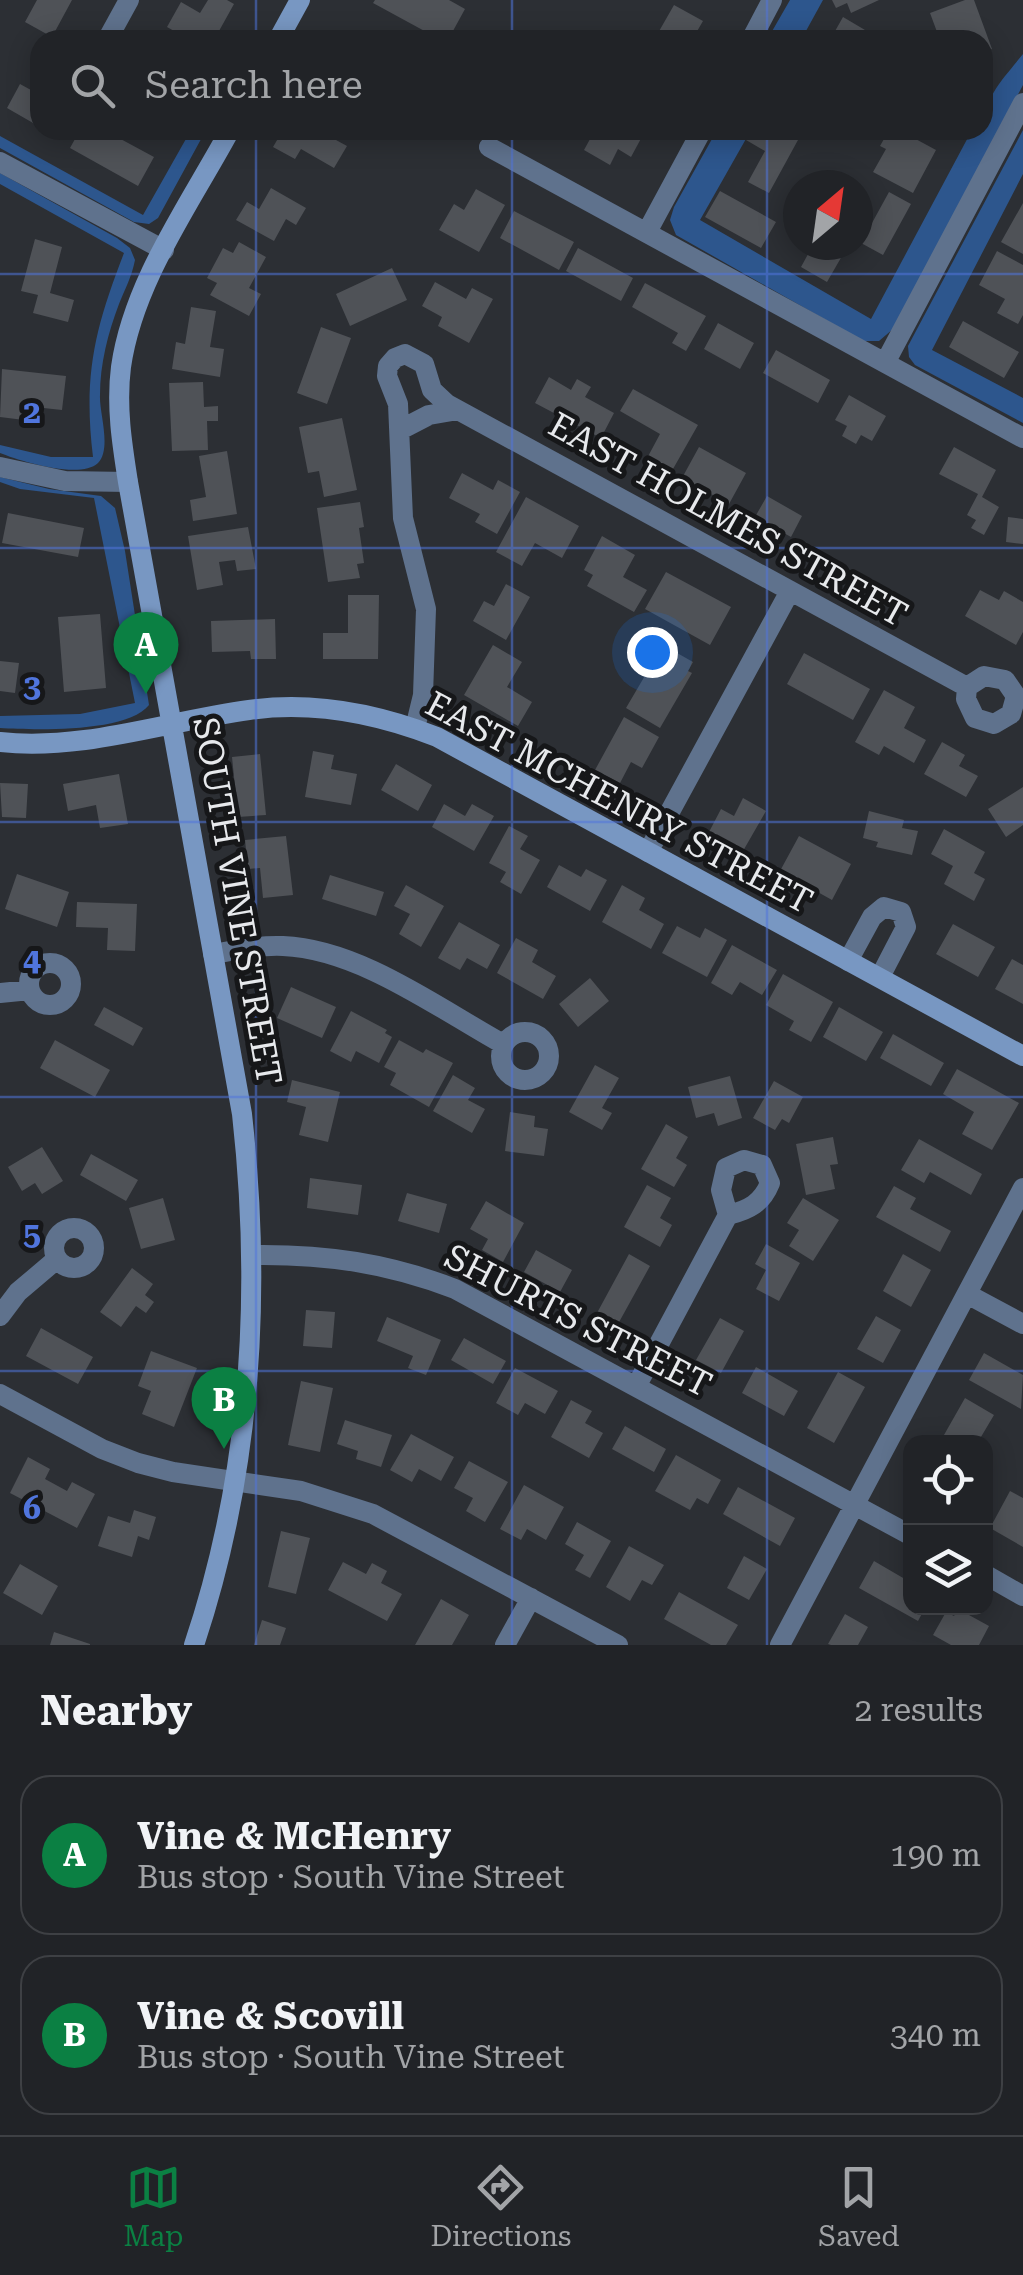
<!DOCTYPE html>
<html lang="en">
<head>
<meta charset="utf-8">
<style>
	body { margin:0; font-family:"Roboto Serif",serif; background:#2d2f33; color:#f1f3f6 }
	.controls { position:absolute; right:30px; bottom:30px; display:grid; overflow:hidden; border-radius:20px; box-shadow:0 5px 25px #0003 }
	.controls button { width:90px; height:90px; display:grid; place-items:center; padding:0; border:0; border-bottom:2px solid #3e4044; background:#212327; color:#f1f3f6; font:50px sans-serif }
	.compass { position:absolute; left:783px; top:170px; width:90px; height:90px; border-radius:50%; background:#212327; box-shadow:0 5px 25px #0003; rotate:29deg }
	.you { position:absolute; left:652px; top:652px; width:35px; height:35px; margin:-25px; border:8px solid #fff; border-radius:50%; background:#1a73e8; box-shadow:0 0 0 15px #1a73e833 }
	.badge { display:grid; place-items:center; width:65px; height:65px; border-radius:50%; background:#0b8043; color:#fff; font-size:32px; font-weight:700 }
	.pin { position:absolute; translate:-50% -82px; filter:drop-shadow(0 2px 5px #0008) }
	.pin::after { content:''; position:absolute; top:52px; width:35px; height:30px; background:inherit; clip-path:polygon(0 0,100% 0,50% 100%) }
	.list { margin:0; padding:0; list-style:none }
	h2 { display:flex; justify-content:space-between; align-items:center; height:130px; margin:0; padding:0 40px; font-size:42px }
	h2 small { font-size:32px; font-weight:400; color:#a2a4a7 }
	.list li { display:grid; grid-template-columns:65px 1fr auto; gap:30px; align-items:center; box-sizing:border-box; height:160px; margin:0 20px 20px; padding:0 20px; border:2px solid #3e4044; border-radius:30px }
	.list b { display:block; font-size:38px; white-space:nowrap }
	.list p { margin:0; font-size:32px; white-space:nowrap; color:#a2a4a7 }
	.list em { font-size:32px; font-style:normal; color:#a2a4a7 }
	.icon { flex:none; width:55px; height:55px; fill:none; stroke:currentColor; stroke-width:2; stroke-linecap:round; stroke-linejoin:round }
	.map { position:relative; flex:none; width:1023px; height:1645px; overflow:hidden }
	.search { position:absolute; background:#212327; box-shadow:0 5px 25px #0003; left:30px; right:30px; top:30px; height:110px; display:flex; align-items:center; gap:25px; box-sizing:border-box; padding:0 35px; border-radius:30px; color:#a2a4a7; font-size:38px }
	.sheet { height:490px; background:#212327 }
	nav { display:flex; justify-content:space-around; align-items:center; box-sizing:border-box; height:140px; border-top:2px solid #3e4044; background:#212327; font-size:28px; color:#a2a4a7 }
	nav a { display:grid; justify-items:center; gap:5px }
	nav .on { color:#0b8043 }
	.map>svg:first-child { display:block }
	.green { fill:#2d568d }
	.building { fill:#4f5257 }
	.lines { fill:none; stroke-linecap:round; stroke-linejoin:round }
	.street { stroke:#5f728d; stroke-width:20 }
	.secondary { stroke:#7897c2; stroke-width:20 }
	.grid { fill:none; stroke:#5075dd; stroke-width:2.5; stroke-opacity:0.55 }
	.labels { text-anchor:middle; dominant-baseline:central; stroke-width:10; stroke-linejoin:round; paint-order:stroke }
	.street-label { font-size:35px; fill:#e7e9ec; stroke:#161719 }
	.grid-label { font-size:32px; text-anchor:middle; font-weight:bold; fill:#5075dd; stroke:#161719; stroke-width:10; stroke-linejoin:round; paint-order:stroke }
</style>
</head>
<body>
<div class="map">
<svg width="1023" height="1645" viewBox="0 0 1023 1645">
	<rect width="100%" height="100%" fill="#2c2f34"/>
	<path class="green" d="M790,0H823L801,40H767Z
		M1023,54V85L893,329L879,341H863L676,235L670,220L674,207L717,130H751L700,220L871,319L972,130H983C983,98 1003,79 1023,54Z
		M191,130H206L158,218L149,224L134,222L0,148V136L143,215Z
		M1023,130V174L932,350L1023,398V423L915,365L909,357L908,346Z
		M0,173L117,238L130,248L135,260C132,276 125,289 119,304C108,333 100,364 100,395C99,413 112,448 98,463C80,480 20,461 0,453V445L51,457H93C83,375 95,328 124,253L0,184Z
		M0,477L49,489L101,496L115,508L125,551L149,705C127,733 34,730 0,728V716L80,714L135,703L94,498L20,489L0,482Z"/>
	<path class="building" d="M37,0H72L52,37L25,22Z
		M208,0H227L234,4L214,40H190L167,27L181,2L200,13Z
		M375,0H449L465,9L448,40H441L373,3Z
		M832,0H879L851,13L847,3L836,8Z
		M965,0H974L992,49L983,52V40H940L930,13Z
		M674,5L703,21L692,40H654Z
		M843,17L865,30L860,40H830Z
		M20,84L40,95V127L7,108Z
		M80,130H104L154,157L138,186L70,148Z
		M283,130H341L336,140L347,146L334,168L301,149L295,159L273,147Z
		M595,130H640L644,133L631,157L618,149L610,165L584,150Z
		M752,130H780L798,140L769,193L748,182L765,151L746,140Z
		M889,130H899L936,150L913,193L873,172L886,149L880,146Z
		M271,188L306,208L296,225L286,219L274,241L236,220L247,202L259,209Z
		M476,189L505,205L479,252L439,230L454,204L464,210Z
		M720,191L776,222L761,248L705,217Z
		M889,192L911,204L883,255L861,243Z
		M1023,203V254L1001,242Z
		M514,211L574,242L559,270L500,238Z
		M35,239L62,247L50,293L74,300L68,322L33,313L38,295L21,291Z
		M239,242L266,257L249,288L261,294L249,316L210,295L217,283L207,278L223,248L233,253Z
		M813,245H823L842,256L827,282L801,267Z
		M578,248L633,278L621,301L566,271Z
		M997,251L1023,265V315L1018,324L997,313L1005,299L979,285Z
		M392,268L407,300L350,326L336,294Z
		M435,282L466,299L472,288L493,299L469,343L438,326L442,317L422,306Z
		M645,283L706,316L686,351L672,343L678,333L632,307Z
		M191,307L216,311L210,347L224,349L220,377L172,369L176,342L185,344Z
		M963,321L1019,352L1004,378L949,347Z
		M718,323L754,343L740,369L704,349Z
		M321,327L351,338L327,404L297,393Z
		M776,350L830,380L818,403L763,373Z
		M2,369L66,376L62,410L25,406L24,420L0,417Z
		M549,377L571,390L577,379L591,387L585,397L614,413L601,438L535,403Z
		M203,382L204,407L218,406V421H207L208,450L172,451L169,383Z
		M633,389L698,425L669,476L645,462L660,434L620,411Z
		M849,395L886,416L872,441L861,435L856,444L842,436L847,426L835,420Z
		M342,418L357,490L324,497L319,471L308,473L299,427Z
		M699,447L746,473L729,504L682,478Z
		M954,447L996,470L982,497L999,507L984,535L971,528L976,520L967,515L978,494L939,474Z
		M227,451L237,514L193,521L190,500L206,497L199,456Z
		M462,473L493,490L498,480L520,492L497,534L475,522L480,514L449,498Z
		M767,496L802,516L791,537L755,517Z
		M526,497L579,526L562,558L535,543L522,566L496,552Z
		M360,502L364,527L359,528L364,563L357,564L360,578L328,582L317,508Z
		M8,513L84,528L78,557L2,543Z
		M1008,517L1023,519V544L1006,542Z
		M248,527L256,569L237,571L235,560L219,562L223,585L197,590L188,536Z
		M602,536L635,555L623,577L647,590L634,612L587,586L593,575L584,570Z
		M666,572L731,607L710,645L645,609Z
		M506,584L530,597L506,640L473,621L484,601L494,606Z
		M980,590L999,600L1004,591L1023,602V632L1016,645L965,616Z
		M348,595H379L378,659H323V633H348Z
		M100,614L106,688L64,692L58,617Z
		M275,619L276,659H251L250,651L212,652L211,621Z
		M493,645L522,662L507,687L532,702L518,726L464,695Z
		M663,645L693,662L688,671L692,673L660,728L626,708Z
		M804,653L870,689L853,720L787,684Z
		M0,661L19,663L15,693L0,691Z
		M884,690L915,707L904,728L926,740L914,763L884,746L879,755L855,742Z
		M624,717L659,737L642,768L631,762L620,783L595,770Z
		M942,742L965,755L959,766L978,776L966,797L924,774Z
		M313,751L334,755L331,769L357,774L351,805L305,797Z
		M260,754L266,815L238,817L232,757Z
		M396,764L432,785L418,811L381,790Z
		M119,774L128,824L100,828L96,805L68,811L63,784Z
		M0,783L28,784L26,818L2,817Z
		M1023,787V825L1006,837L988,809Z
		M743,798L766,811L743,851L709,832L721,809L734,816Z
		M444,804L465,816L472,804L494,816L474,851L432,827Z
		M869,811L904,820L902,828L918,831L912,855L876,847L878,842L863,838Z
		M509,826L528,836L520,849L540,860L521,894L500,882L506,872L489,863Z
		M944,829L985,852L974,873L985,879L974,901L944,884L953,866L931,854Z
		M286,836L293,895L263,898L260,868L248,869L245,840Z
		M799,836L851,864L832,900L780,871Z
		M559,865L581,877L586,869L607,880L590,911L547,887Z
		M17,874L69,892L57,927L5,909Z
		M330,875L384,892L376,916L322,899Z
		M406,885L444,906L421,947L399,934L410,914L394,906Z
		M622,885L645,898L639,910L664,924L651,949L602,922Z
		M77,902L137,904L135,951L107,950L108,928L76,927Z
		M459,922L500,945L487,969L467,958L460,970L438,958Z
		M953,924L995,947L978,977L936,954Z
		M677,926L700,938L705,928L727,940L707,977L662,953Z
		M516,938L538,950L532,962L556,976L543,999L497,973Z
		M732,945L777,970L762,995L740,982L732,995L711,983Z
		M1012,959L1023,965V1004L995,989Z
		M783,974L833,1002L811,1042L789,1030L794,1021L766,1005Z
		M590,978L609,1001L578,1027L559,1004Z
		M291,987L336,1007L322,1038L277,1018Z
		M104,1007L143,1028L133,1046L94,1025Z
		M839,1007L883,1032L866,1061L823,1037Z
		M351,1011L387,1030L385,1033L392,1037L379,1063L356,1051L351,1062L330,1051Z
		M893,1034L944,1063L931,1086L880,1058Z
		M55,1040L110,1070L95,1097L40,1068Z
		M399,1040L423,1053L426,1049L453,1063L429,1107L390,1085L396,1073L384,1067Z
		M595,1065L619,1078L602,1108L612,1113L602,1130L569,1112Z
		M957,1069L1019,1103L992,1150L962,1134L974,1112L943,1094Z
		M453,1075L475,1088L468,1100L485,1109L472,1133L433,1111Z
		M730,1076L742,1118L718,1126L714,1113L696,1118L688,1087Z
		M292,1080L340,1092L328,1142L299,1135L306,1107L287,1102Z
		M774,1081L803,1097L789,1123L782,1119L775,1130L753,1118Z
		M510,1112L535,1116L534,1127L548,1129L544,1156L505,1151Z
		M666,1124L688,1137L676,1158L687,1165L674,1187L641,1169Z
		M833,1137L838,1164L830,1165L835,1189L806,1195L796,1144Z
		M919,1139L982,1174L971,1195L930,1172L924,1183L901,1170Z
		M42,1147L63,1181L42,1194L35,1183L22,1191L8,1167Z
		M91,1154L138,1180L126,1201L80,1175Z
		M310,1178L362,1185L358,1215L307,1208Z
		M647,1185L671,1198L660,1218L672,1225L660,1247L624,1227Z
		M894,1186L916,1198L910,1209L951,1231L940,1252L876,1217Z
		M407,1193L447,1204L439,1233L398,1221Z
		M163,1198L175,1240L141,1249L129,1208Z
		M803,1198L839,1220L813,1261L789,1246L799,1230L787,1223Z
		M486,1201L524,1223L503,1262L482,1250L488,1239L470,1229Z
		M766,1244L800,1263L779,1301L756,1289L766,1270L755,1264Z
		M536,1250L572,1270L560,1292L524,1272Z
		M629,1254L650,1266L618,1324L597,1313Z
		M903,1254L931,1270L911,1307L883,1291Z
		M132,1268L153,1284L145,1295L154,1302L146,1313L136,1306L121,1327L100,1312Z
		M306,1310L335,1312L332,1348L303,1346Z
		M876,1316L901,1330L883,1363L857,1349Z
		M387,1317L441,1340L426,1375L408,1368L413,1356L377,1341Z
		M720,1318L744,1331L721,1373L696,1360Z
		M41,1328L93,1357L78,1384L26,1356Z
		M464,1338L506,1361L493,1384L451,1360Z
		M151,1351L197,1368L174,1427L142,1414L151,1391L138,1386Z
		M984,1353L1023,1375L1021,1409L969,1380Z
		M756,1367L798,1391L784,1416L742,1393Z
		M515,1368L558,1391L545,1414L525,1403L518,1415L496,1403Z
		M838,1372L865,1387L834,1443L807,1428Z
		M301,1381L333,1388L320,1452L288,1445Z
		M965,1398L994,1415L978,1442H940Z
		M571,1400L592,1411L585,1423L603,1433L589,1458L551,1437Z
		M345,1420L392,1435L381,1467L356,1459L358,1451L337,1444Z
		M625,1426L666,1449L654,1472L612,1449Z
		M411,1434L454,1457L441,1481L419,1469L412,1482L390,1470Z
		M676,1455L721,1480L708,1504L697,1498L690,1510L655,1491Z
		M28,1457L50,1469L45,1479L67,1491L72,1482L95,1494L77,1528L10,1493Z
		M469,1461L508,1482L485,1522L466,1511L473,1498L454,1488Z
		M524,1485L564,1507L546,1540L527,1529L521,1540L500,1529Z
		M738,1487L795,1518L780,1546L723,1514Z
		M1010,1491L1023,1498V1547L990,1528Z
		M134,1510L156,1517L149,1540L138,1536L132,1557L98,1546L108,1516L130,1523Z
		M577,1522L611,1541L590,1578L575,1570L584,1555L565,1544Z
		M281,1531L310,1538L296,1594L268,1587Z
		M629,1546L664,1565L652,1585L642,1580L630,1601L606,1587Z
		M744,1556L767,1569L749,1600L727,1588Z
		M874,1561L910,1582V1608H925L918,1621L859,1588Z
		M343,1562L366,1574L372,1563L387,1571L381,1583L402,1594L387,1621L328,1590Z
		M20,1564L58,1586L42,1615L3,1593Z
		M679,1592L738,1625L726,1645H711L664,1619Z
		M441,1599L469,1615L452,1645H415Z
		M958,1609L989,1626L979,1645H951L933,1635L946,1612L954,1616Z
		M845,1614L868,1627L858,1645H831L828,1644Z
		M262,1620L286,1628L280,1645H254Z
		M54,1632L90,1644V1645H50Z"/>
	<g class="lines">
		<path class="street" d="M107,40L129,0
			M751,40L772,0
			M489,147L1023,438
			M0,162L164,250
			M647,232L702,130
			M885,363L1023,103
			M400,430L429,415L458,410
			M0,467L65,481L128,482
			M984,676L1005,680L1016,696L1011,714L994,724L975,718L966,699L967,687Z
			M415,728L423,695L426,609L403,518L398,404L387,376L388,366L395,358L405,354L424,364L432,390L447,404L967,687
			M648,852L790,591
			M213,954C236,950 259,945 283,946C359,949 438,1008 503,1044
			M848,961L872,917L884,907L901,912L906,927L880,977
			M29 984a21 21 0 1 1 42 0a21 21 0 1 1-42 0Z
			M0,993L30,990
			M501 1056a24 24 0 1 1 48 0a24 24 0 1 1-48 0Z
			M54 1248a20 20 0 1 1 40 0a20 20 0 1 1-40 0Z
			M253,1255C325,1254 388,1263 455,1289L910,1535
			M967,1294L1023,1324
			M0,1316L18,1292L57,1259
			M637,1385L728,1215L721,1190L726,1168L744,1160L762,1165L770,1183C762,1203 749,1210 728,1215
			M0,1394L102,1449L138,1463L173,1472L301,1491L373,1514L618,1645
			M986,1575L1023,1596
			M505,1645L531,1598
			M780,1645L1023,1188"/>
		<path class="secondary" d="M278,40L300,0
			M0,742C84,751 167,721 249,710C313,701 378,714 437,737L1023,1056
			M194,1645C252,1472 262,1294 242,1114L128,482C122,444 116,406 121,367C133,282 190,204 230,130"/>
	</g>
	<path class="grid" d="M256,0V40M512,0V40M767,0V40M256,130V1645M512,130V1645M767,130V1645M0,274H1023M0,548H1023M0,822H1023M0,1097H1023M0,1371H1023"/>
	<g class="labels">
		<g class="street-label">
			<text transform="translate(728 520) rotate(29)">EAST HOLMES STREET</text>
			<text transform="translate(619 803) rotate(28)">EAST MCHENRY STREET</text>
			<text transform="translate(237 901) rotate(80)">SOUTH VINE STREET</text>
			<text transform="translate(578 1321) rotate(27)">SHURTS STREET</text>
		</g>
	</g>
	<g class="grid-label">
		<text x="32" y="423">2</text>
		<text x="32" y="697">3</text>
		<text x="32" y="971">4</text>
		<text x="32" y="1245">5</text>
		<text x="32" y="1519">6</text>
	</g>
</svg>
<div class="controls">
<button><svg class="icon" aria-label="locate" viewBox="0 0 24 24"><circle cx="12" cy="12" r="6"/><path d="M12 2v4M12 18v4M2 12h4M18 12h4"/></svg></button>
<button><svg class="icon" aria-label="layers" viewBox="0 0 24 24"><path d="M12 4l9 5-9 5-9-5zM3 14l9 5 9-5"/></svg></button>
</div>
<svg class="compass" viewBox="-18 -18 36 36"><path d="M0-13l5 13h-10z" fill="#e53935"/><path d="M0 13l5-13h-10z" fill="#a2a4a7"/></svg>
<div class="you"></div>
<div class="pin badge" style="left:146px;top:694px">A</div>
<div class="pin badge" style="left:224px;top:1449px">B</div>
<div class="search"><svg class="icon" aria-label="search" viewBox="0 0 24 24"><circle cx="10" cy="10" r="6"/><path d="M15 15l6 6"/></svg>Search here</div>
</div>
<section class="sheet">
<h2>Nearby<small>2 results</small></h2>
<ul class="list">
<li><span class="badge">A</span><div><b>Vine &amp; McHenry</b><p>Bus stop · South Vine Street</p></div><em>190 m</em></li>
<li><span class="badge">B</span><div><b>Vine &amp; Scovill</b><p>Bus stop · South Vine Street</p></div><em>340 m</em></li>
</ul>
</section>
<nav>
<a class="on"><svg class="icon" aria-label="map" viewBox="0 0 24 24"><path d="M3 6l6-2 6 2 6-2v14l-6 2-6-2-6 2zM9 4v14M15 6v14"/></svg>Map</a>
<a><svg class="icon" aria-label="directions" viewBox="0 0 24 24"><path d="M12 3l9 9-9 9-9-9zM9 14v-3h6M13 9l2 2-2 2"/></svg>Directions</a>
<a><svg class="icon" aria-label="saved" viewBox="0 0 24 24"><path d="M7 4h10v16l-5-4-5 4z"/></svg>Saved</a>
</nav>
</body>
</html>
